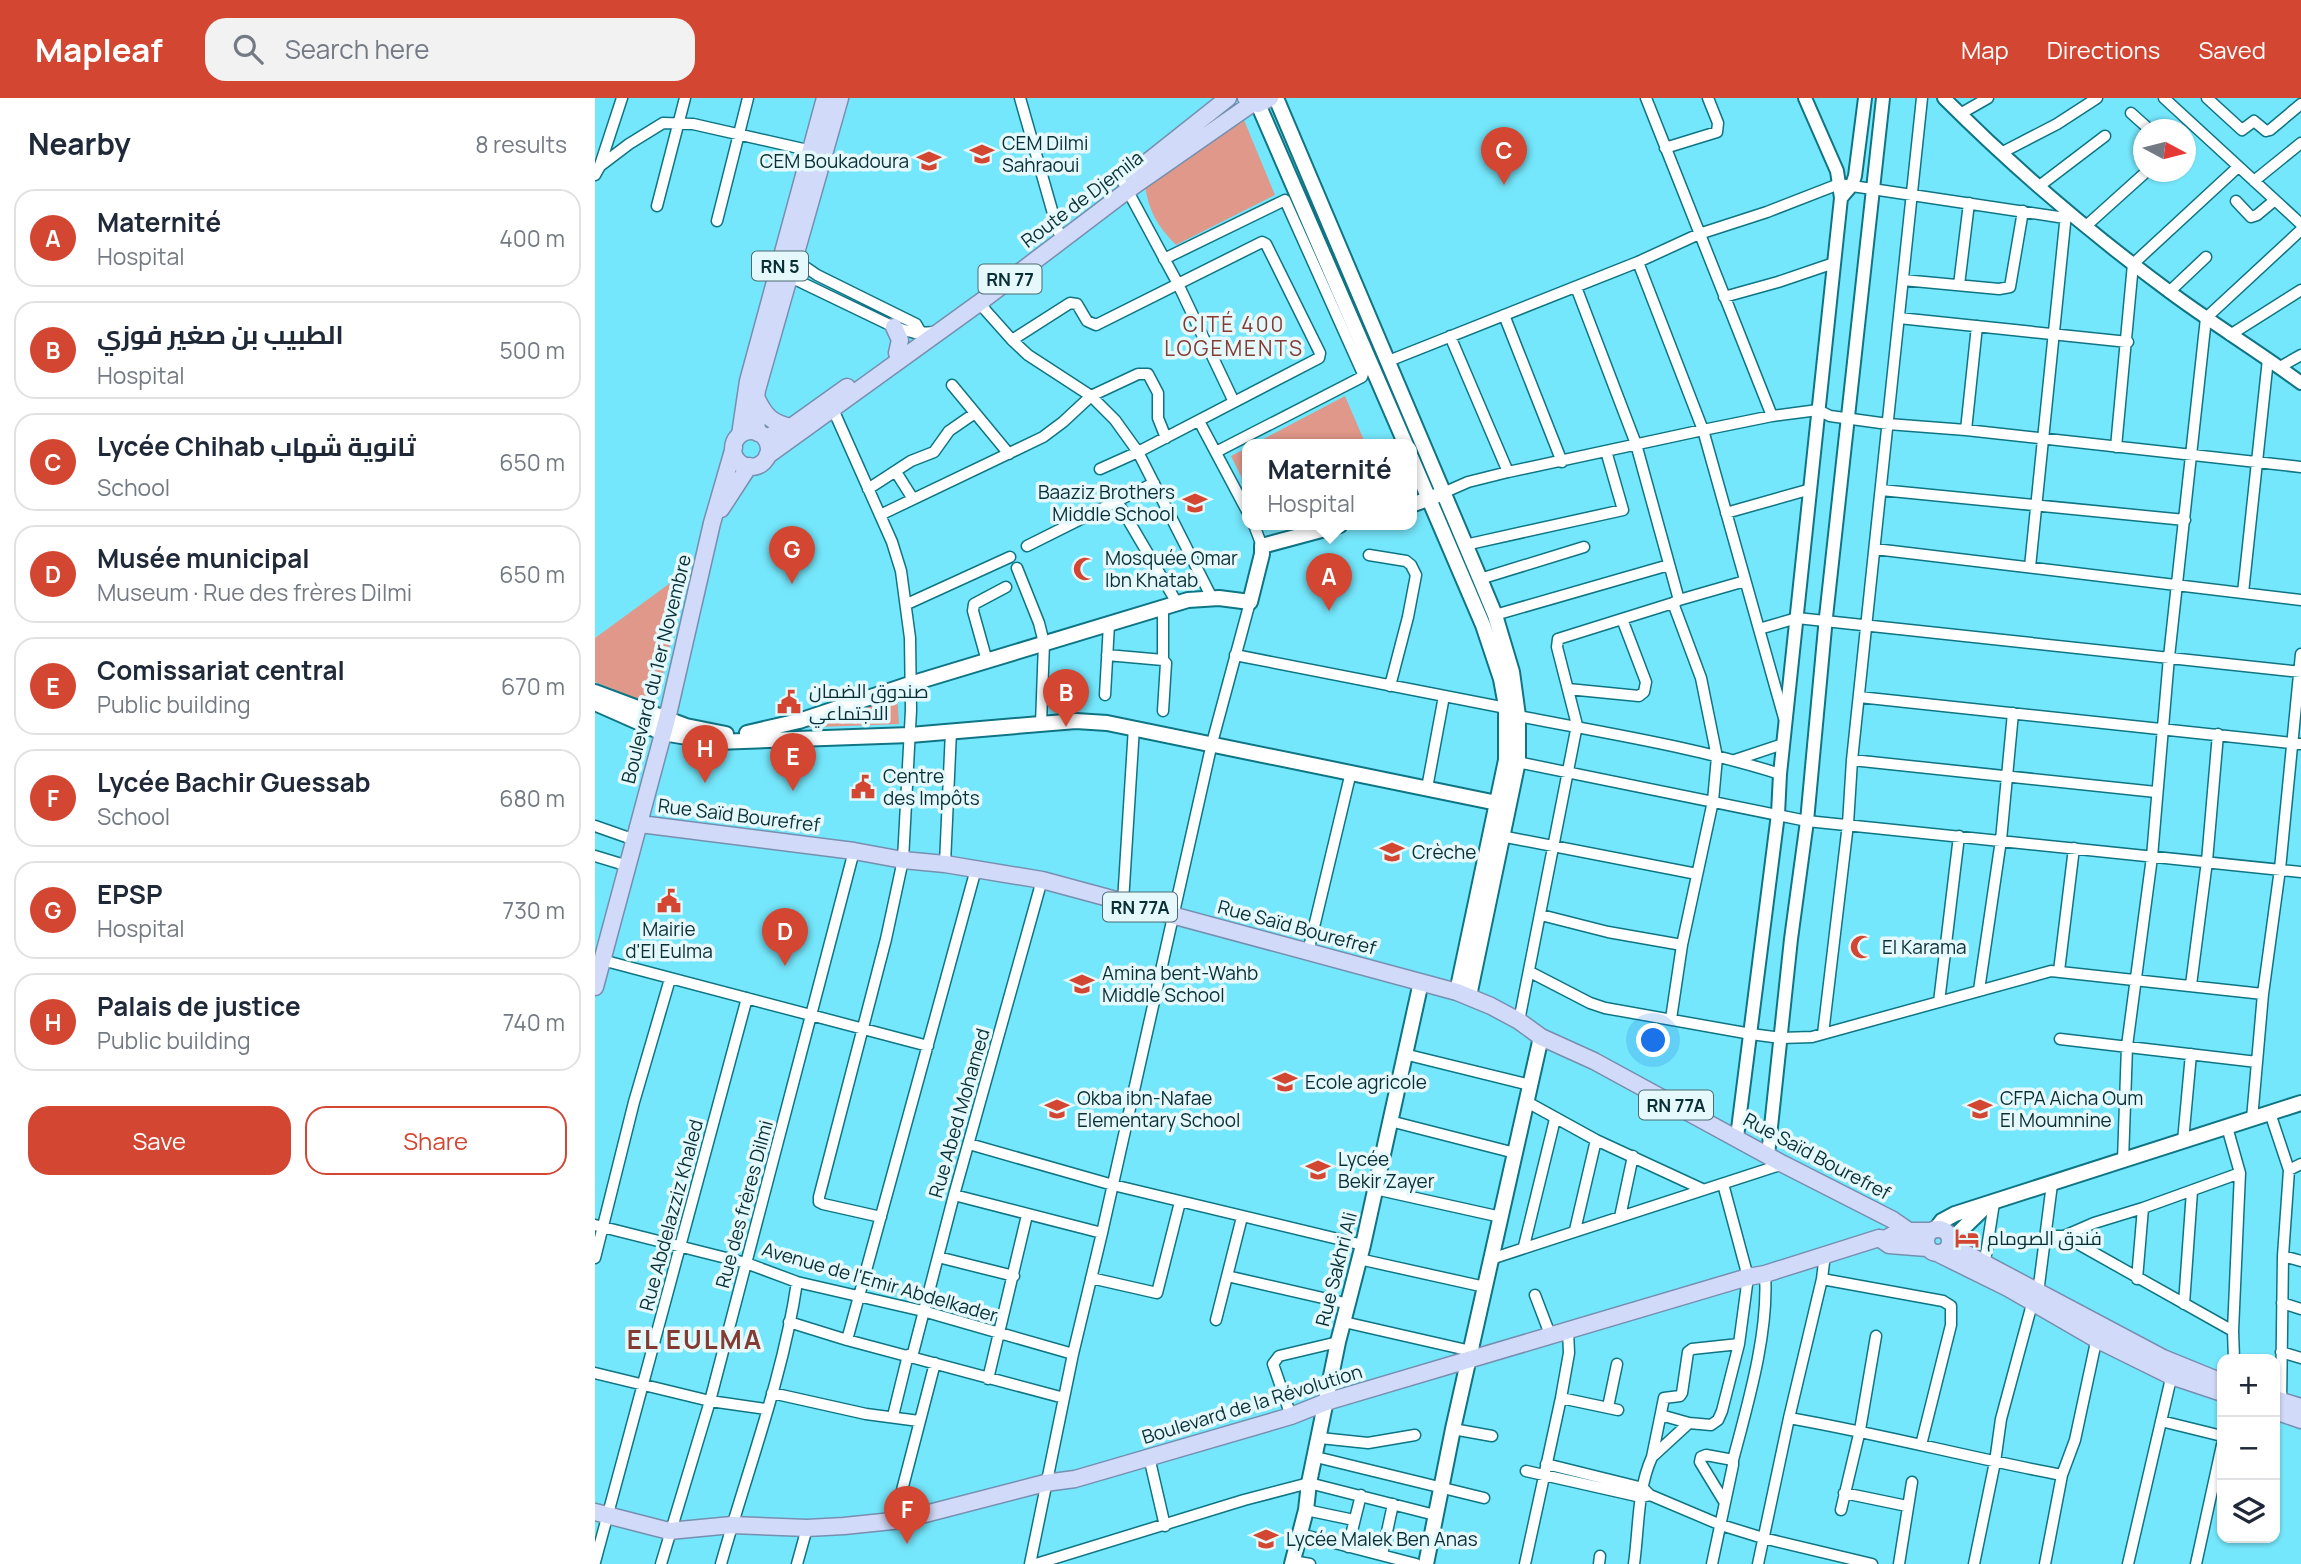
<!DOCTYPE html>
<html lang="en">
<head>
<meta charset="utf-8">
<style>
	body { margin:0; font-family:Manrope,Cairo,sans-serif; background:#f2f2f3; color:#1f2937 }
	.controls { position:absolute; right:21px; bottom:21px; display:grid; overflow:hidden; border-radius:14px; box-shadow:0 2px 5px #0004 }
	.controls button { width:63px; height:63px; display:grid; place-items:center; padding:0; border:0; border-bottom:2px solid #e0e1e3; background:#fff; color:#1f2937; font:35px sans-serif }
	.compass { position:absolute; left:1538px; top:21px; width:63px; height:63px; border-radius:50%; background:#fff; box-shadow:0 2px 5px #0004; rotate:97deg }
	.you { position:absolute; left:1059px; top:943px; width:24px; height:24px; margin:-18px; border:5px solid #fff; border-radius:50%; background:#1a73e8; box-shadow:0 0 0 10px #1a73e833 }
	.badge { display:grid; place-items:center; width:46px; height:46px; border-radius:50%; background:#d24632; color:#fff; font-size:23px; font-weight:700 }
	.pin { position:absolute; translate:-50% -58px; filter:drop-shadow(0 2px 4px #0008) }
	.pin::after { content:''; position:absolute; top:37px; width:24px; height:21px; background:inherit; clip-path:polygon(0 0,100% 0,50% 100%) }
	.popup { position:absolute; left:647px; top:341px; width:175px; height:91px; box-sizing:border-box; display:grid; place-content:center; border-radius:14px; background:#fff; filter:drop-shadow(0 2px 5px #0005); font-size:23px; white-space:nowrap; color:#747a83 }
	.popup b { font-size:26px; color:#1f2937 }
	.popup::after { content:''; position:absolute; left:50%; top:100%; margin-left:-14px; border:14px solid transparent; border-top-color:#fff }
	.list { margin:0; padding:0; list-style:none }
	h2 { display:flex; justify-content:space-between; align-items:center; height:91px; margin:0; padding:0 28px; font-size:30px }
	h2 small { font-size:23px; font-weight:400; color:#747a83 }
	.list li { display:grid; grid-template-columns:46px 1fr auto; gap:21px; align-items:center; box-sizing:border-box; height:98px; margin:0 14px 14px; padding:0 14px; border:2px solid #e0e1e3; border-radius:21px }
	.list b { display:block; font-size:26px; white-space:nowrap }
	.list p { margin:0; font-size:23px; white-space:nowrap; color:#747a83 }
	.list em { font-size:23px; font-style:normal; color:#747a83 }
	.actions { display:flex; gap:14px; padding:21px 28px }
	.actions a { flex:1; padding:16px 0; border:2px solid #d24632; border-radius:21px; text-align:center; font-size:24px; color:#d24632 }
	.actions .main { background:#d24632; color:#fff }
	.icon { flex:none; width:38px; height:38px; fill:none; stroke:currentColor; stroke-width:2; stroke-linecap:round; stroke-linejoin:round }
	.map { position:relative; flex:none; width:1706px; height:1466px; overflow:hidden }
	header { display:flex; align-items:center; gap:42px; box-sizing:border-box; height:98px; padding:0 35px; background:#d24632; color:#fff }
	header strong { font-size:33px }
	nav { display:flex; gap:38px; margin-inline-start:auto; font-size:24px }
	.search { width:490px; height:63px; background:#f2f2f3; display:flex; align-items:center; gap:18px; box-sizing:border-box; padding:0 24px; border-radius:21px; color:#747a83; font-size:26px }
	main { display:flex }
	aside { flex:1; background:#fff }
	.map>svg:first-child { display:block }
	.green { fill:#e0988a }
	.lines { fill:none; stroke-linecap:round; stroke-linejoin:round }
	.minor-casing { stroke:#0f7483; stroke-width:13 }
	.tertiary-casing { stroke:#0f7483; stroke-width:16 }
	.secondary-casing { stroke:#0f7483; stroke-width:18 }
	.primary-casing { stroke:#768fb0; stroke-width:19 }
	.minor { stroke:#fff; stroke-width:10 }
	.tertiary { stroke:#fff; stroke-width:12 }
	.secondary { stroke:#fff; stroke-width:14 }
	.primary { stroke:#d1daf8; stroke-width:16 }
	.labels { text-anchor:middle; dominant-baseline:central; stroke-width:7; stroke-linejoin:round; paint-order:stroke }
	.shield { fill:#e5f9fd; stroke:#4a6c71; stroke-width:2 }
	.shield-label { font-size:18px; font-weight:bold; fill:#082f35 }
	.poi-label { font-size:19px; fill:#082f35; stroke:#e5f9fd; text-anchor:start }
	.street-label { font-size:19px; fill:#082f35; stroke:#e5f9fd }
	.neighbourhood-label { font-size:21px; letter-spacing:2px; fill:#833c31; stroke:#e5f9fd }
	.district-label { font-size:26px; font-weight:bold; letter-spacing:2px; fill:#833c31; stroke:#e5f9fd }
</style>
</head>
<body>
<header>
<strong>Mapleaf</strong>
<div class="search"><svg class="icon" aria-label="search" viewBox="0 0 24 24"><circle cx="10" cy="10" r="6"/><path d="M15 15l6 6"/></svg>Search here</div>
<nav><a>Map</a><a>Directions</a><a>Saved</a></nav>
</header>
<main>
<aside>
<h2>Nearby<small>8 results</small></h2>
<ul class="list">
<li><span class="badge">A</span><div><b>Maternité</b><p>Hospital</p></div><em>400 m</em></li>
<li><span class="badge">B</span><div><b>الطبيب بن صغير فوزي</b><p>Hospital</p></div><em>500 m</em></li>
<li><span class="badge">C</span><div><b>Lycée Chihab ثانوية شهاب</b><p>School</p></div><em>650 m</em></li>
<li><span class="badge">D</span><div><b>Musée municipal</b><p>Museum · Rue des frères Dilmi</p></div><em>650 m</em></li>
<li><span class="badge">E</span><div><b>Comissariat central</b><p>Public building</p></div><em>670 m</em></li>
<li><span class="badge">F</span><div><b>Lycée Bachir Guessab</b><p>School</p></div><em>680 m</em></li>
<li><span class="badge">G</span><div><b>EPSP</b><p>Hospital</p></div><em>730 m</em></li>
<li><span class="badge">H</span><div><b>Palais de justice</b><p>Public building</p></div><em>740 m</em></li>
</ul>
<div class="actions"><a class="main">Save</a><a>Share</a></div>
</aside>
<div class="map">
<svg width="1706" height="1466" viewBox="0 0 1706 1466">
	<rect width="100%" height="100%" fill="#75e7fc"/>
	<path class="green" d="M649,22L680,97L581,147C563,129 553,112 550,87L629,27Z
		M750,298L771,347H657Z
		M652,350V390L636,358Z
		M93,472L64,593L57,603L45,602L0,584V540Z
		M302,596L304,626L198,630Z"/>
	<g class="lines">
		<g class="minor-casing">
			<path id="minor" d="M425,0L463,133L468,140
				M1051,0L1177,318
				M1569,0L1706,126
				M1612,0L1647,32L1659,23L1671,33L1675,32L1706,6
				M1536,15L1555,32
				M1365,16L1393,0
				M1070,50L1122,34L1123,25L1113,0
				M1406,55L1462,26L1502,0
				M5,67L27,0
				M0,77L5,68L34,46L68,25L98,26L217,53
				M1659,83L1706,45
				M528,84L583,186L639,304
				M1443,89L1510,38
				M1641,103L1656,119L1662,117L1680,102
				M62,108L90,0
				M122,123L153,0
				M1491,128L1551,74
				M201,156L209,168L222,177L321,226L329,240
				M569,161L690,102L768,276L767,279L621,354
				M1043,164L1108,332L1189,620
				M191,177L299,229L320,235L342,234
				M1308,182L1404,191L1415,189L1428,113
				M1364,187L1374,105
				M981,189L1041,346L1084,502L1078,505L1106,580L1122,659L1118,703L1087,847L1076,921
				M1574,194L1611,159
				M1129,199L1183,184L1239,165
				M384,205L417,242L475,205L482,206L492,223L501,227L667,144L671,146L725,255L724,260L543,354L505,371
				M909,217L967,364
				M1304,220L1533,244
				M1635,237L1706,192
				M855,238L913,374
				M417,242L433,257L496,298L520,322L543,354L617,500
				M791,264L1043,164L1104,136L1172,114L1244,86L1470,120
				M1685,269L1706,257
				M357,287L414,356
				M237,309L297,444L306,473L315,540L316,612L308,762L291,841L224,1099V1104L228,1106L286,1119
				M604,323L652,413
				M1371,332L1382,228
				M1521,349L1538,166L1643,69
				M301,374L318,401
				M273,391L316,363L339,354L354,333L380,315
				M1286,392L1590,422
				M848,395L873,384L913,374L1108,332L1177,318L1223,312L1235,318L1293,326L1371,332L1706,369
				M522,403L559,385
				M1131,415L1216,391
				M285,417L448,339L468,324L496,298L543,276H553L563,295V320L571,340
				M659,427L667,448
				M870,447L1028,412L1011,353
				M432,448L522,403L582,505
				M1280,451L1706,502
				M774,457L811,463L816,467L821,477L813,519L795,588
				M1435,469L1471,116
				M422,470L444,525L449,545L446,626
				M885,481L989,449
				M1648,495L1673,261
				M1084,502L1150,483
				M312,506L415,459
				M900,517L1074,467
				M1164,531L1202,520L1706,574
				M512,557L568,562L571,565L568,613
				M640,557L911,610
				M568,562V509
				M392,563L378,513L379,506L411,489
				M973,591L1044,598L1049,594L1051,584L1027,521
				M510,597L514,526
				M1264,599L1706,646
				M923,618C1010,635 1100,649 1185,676
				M1140,662L1188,646
				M1257,662L1561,694
				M917,663L1212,723L1706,774
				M832,690L849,598
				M0,728L40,742
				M906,738L1102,776
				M0,758L33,768
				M350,766L356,633
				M528,804L539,629
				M946,817L1013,834L1087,847
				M713,854L756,674
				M7,862L333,948
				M1464,873L1479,750
				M935,874L995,905L1010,910L1156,936L1186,940L1217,939L1456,873L1668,896
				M1596,887L1612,763L1623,636
				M1384,892L1406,742L1418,615
				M1344,904L1364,738
				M924,923L982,627L962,549L963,541L1078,505
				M1228,936L1253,726L1257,662L1327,0
				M1465,941L1662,964
				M809,956L935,987
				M932,1004L1001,1042L1107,1091
				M1675,1015L1694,1072L1688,1158L1686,1307
				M1657,1021L1668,896L1685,771L1706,556
				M795,1023L920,1055
				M1632,1029L1645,1075L1638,1233L1639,1261
				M1588,1043L1596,956
				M374,1046L518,1087L768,1147
				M1528,1063L1532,948L1557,759L1574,559L1611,220L1706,132
				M1694,1072L1706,1066
				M1128,1086L1153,1179L1144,1246L1127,1313L1123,1322L1116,1327L1094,1325L1069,1318L1066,1315L1069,1300L1085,1298L1087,1295L1093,1254L1097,1251L1144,1246
				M780,1091L906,1119
				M359,1097L507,1135
				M1025,1119L1038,1058
				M0,1127L151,1165L202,1184L328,1213L478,1256
				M980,1132L1001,1042
				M1450,1138H1469L1638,1233
				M1469,1138L1499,1125L1548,1110L1645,1075
				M929,1148L960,1021
				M1688,1158L1706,1163
				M343,1159L419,1178
				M0,1160L39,1004L75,881
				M764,1161L890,1189
				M896,1161L1188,1066
				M1389,1169L1399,1105
				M632,1178L754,1206
				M496,1180L562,1195L585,1104
				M1227,1181L1348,1203L1356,1208V1227L1326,1347
				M1542,1181L1548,1110
				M940,1197L956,1239
				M1687,1205L1706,1211
				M1589,1206L1597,1093
				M621,1222L647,1119
				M194,1224L252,1242L469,1300
				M749,1224L876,1253
				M252,1242L381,771
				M1686,1254L1706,1260
				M317,1259L359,1097L447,782
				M0,1275L115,1303L171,1311
				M393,1281L432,1117
				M177,1295L271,1316L324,1323
				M966,1300L1023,1312
				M1013,1309L1022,1266
				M298,1318L313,1257
				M696,1318L678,1266L684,1258L743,1244
				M1194,1320C1286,1336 1376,1360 1467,1377
				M1566,1323L1627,1338
				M858,1331L897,1338
				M725,1340L773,1345L820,1337
				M554,1359L570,1428
				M721,1359L889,1400
				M1057,1359L1066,1315
				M1138,1362C1153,1305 1174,1234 1170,1176
				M931,1373L1046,1399L1055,1397L1048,1390L951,1366
				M1249,1395L1312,1408
				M1055,1397L1126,1427L1168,1440L1277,1466
				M711,1412L759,1422
				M1246,1412L1265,1332L1281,1238
				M299,1423L340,1265
				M705,1436L821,1466
				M753,1449L766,1397
				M787,1457L798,1406
				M698,1463L715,1466
				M0,1464L152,900
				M66,1466L115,1303L259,753
				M126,1466C152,1373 188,1280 202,1184
				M202,1466L212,1430
				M435,1466L478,1256L507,1135L617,645L655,504
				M441,1466L649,1402L714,1385L840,1417
				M930,1466L966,1300L974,1255L973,1232
				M1004,1466L1005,1458
				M1039,1466C1044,1431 1042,1392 1057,1359L1094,1325
				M1117,1466L1138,1367V1362L1111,1357L1106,1359L1105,1364L1130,1405
				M1163,1466L1194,1320L1227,1181L1230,1156
				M1304,1466L1317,1384
				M1379,1466L1400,1364L1406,1321L1437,1206L1443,1195L1457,1086
				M1450,1466L1467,1377L1480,1342L1502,1239
				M1533,1466L1577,1276
				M1601,1466L1627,1347"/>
		</g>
		<g class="tertiary-casing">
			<path id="tertiary" d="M1349,0C1419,70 1495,135 1575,194C1618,226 1663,253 1706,285
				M1246,100L1257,87L1260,78L1270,0
				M1142,1039L1183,716L1185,676L1246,100L1242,73L1210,0
				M1173,1057L1196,841L1212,723L1231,519L1288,0"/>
		</g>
		<g class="secondary-casing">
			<path id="secondary" d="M681,0L885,481L900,517L917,574L923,618V663L874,898
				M663,6L811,347
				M816,359L888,527L906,581L911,608V662L862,894
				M816,407L841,398
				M0,594L91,628L131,636
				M0,605L68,635L121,644L315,637L481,623L512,625L902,705
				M152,635L204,623L315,586L593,502L624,500L655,504L667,456V448L745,427
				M1341,1131L1347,1123L1360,1116L1706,1005
				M1356,1142L1390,1109
				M697,1466L711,1412L714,1385L743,1244L768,1147L826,884
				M831,1466L858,1331L946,939"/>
		</g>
		<g class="primary-casing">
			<path id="primary" d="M651,0L663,6L675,0
				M536,77L633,0
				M299,229L305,242L302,255
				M162,301C170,318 177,325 196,329
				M138 351a18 18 0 1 1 36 0a18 18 0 1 1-36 0Z
				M163,335L159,315L162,292L245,0
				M145,337L153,283L230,0
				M170,340L196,329L252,289
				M172,358L384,205L533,92L658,5
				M126,411L154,368
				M45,726L259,753L308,762L350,766L447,782L862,894L896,908L924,923L946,939L999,963L1188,1066L1298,1122L1314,1133L1324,1149
				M0,889L72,621L117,425L139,349
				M1331 1143a12 12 0 1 1 24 0a12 12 0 1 1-24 0Z
				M1284,1140L1294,1147L1332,1150
				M1355,1147L1568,1260L1627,1284
				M1344,1156L1413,1190L1501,1241L1576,1278L1627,1295
				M1680,1301L1706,1309
				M1680,1313L1706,1322
				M0,1414L74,1433L137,1427L212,1430L249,1428L307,1422L450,1385L480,1381L696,1318L731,1304L1153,1179L1170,1176L1284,1140L1290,1141L1301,1135L1314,1133H1336"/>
		</g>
		<use href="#minor" class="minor"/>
		<use href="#tertiary" class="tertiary"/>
		<use href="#secondary" class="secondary"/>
		<use href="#primary" class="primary"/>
	</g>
	<defs>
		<g id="school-bare" transform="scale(1.89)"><path d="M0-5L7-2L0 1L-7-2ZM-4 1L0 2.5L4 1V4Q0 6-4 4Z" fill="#d24632" stroke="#e5f9fd" stroke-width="2.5" paint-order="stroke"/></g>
		<g id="mosque-bare" transform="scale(1.89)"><path d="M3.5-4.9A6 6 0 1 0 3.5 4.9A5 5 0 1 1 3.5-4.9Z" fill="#d24632" stroke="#e5f9fd" stroke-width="2.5" paint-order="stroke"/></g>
		<g id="civic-bare" transform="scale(1.89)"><path d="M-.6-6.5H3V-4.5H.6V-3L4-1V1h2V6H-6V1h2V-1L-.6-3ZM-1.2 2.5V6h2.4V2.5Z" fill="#d24632" stroke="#e5f9fd" stroke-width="2.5" paint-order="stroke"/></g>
		<g id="university-bare" transform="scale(1.89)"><path d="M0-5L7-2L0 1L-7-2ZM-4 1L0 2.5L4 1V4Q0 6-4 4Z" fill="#d24632" stroke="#e5f9fd" stroke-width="2.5" paint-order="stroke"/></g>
		<g id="hotel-bare" transform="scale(1.89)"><path d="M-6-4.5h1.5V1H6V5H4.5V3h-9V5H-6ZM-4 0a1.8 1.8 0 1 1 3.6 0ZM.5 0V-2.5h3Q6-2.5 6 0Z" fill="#d24632" stroke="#e5f9fd" stroke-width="2.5" paint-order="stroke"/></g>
	</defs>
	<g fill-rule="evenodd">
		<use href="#school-bare" x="387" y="56"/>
		<use href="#school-bare" x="334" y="63"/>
		<use href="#school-bare" x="600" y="405"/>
		<use href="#mosque-bare" x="490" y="471"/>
		<use href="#civic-bare" x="194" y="604"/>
		<use href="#civic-bare" x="268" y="689"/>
		<use href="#school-bare" x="797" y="754"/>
		<use href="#civic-bare" x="74" y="803"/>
		<use href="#mosque-bare" x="1267" y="849"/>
		<use href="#school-bare" x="487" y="886"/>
		<use href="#university-bare" x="690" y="984"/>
		<use href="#school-bare" x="462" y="1011"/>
		<use href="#university-bare" x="1385" y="1011"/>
		<use href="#school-bare" x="723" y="1072"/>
		<use href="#hotel-bare" x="1372" y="1140"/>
		<use href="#school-bare" x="671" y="1441"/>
	</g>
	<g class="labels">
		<g class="shield">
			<rect x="157" y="153.5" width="56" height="29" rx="5"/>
			<rect x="383.5" y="166.5" width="63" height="29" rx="5"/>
			<rect x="508" y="794.5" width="74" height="29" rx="5"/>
			<rect x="1044" y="992.5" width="74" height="29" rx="5"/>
		</g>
		<g class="shield-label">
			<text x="185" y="168">RN 5</text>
			<text x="415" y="181">RN 77</text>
			<text x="545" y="809">RN 77A</text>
			<text x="1081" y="1007">RN 77A</text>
		</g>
		<g class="poi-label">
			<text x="407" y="45">CEM Dilmi<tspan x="407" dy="22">Sahraoui</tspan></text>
			<text x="314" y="63" text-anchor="end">CEM Boukadoura</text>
			<text x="580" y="394" text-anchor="end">Baaziz Brothers<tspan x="580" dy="22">Middle School</tspan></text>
			<text x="510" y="460">Mosquée Omar<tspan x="510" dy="22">Ibn Khatab</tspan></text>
			<text x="214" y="593">صندوق الضمان<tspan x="214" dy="22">الاجتماعي</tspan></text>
			<text x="288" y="678">Centre<tspan x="288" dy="22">des Impôts</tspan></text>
			<text x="817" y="754">Crèche</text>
			<text x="74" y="831" text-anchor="middle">Mairie<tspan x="74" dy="22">d'El Eulma</tspan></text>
			<text x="1287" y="849">El Karama</text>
			<text x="507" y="875">Amina bent-Wahb<tspan x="507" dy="22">Middle School</tspan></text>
			<text x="710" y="984">Ecole agricole</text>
			<text x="482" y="1000">Okba ibn-Nafae<tspan x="482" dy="22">Elementary School</tspan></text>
			<text x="1405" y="1000">CFPA Aicha Oum<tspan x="1405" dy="22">El Moumnine</tspan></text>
			<text x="743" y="1061">Lycée<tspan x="743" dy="22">Bekir Zayer</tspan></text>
			<text x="1392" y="1140">فندق الصومام</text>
			<text x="691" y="1441">Lycée Malek Ben Anas</text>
		</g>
		<g class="street-label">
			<text transform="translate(487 101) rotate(-37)">Route de Djemila</text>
			<text transform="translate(61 571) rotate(-76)">Boulevard du 1er Novembre</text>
			<text transform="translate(144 717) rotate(7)">Rue Saïd Bourefref</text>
			<text transform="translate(702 829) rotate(15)">Rue Saïd Bourefref</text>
			<text transform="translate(364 1015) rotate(-74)">Rue Abed Mohamed</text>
			<text transform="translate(1222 1058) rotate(28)">Rue Saïd Bourefref</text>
			<text transform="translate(149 1106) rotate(-75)">Rue des frères Dilmi</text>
			<text transform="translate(76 1117) rotate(-75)">Rue Abdelazziz Khaled</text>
			<text transform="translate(741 1171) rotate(-76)">Rue Sakhri Ali</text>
			<text transform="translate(285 1184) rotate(16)">Avenue de l'Emir Abdelkader</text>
			<text transform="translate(657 1306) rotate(-17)">Boulevard de la Révolution</text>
		</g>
		<g class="neighbourhood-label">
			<text x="639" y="226">CITÉ 400<tspan x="639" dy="24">LOGEMENTS</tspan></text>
		</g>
		<g class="district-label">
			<text x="100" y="1241">EL EULMA</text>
		</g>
	</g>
</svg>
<div class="controls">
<button>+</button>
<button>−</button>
<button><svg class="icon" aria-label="layers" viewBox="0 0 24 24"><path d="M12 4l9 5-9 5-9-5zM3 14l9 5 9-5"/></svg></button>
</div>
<svg class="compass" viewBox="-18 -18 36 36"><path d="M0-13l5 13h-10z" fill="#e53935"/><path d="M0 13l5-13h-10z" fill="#747a83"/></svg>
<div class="you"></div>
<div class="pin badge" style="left:734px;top:513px">A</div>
<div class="popup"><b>Maternité</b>Hospital</div>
<div class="pin badge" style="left:471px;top:629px">B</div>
<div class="pin badge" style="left:909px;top:87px">C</div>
<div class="pin badge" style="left:190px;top:868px">D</div>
<div class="pin badge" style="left:198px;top:693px">E</div>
<div class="pin badge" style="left:312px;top:1446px">F</div>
<div class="pin badge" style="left:197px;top:486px">G</div>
<div class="pin badge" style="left:110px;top:685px">H</div>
</div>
</main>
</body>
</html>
